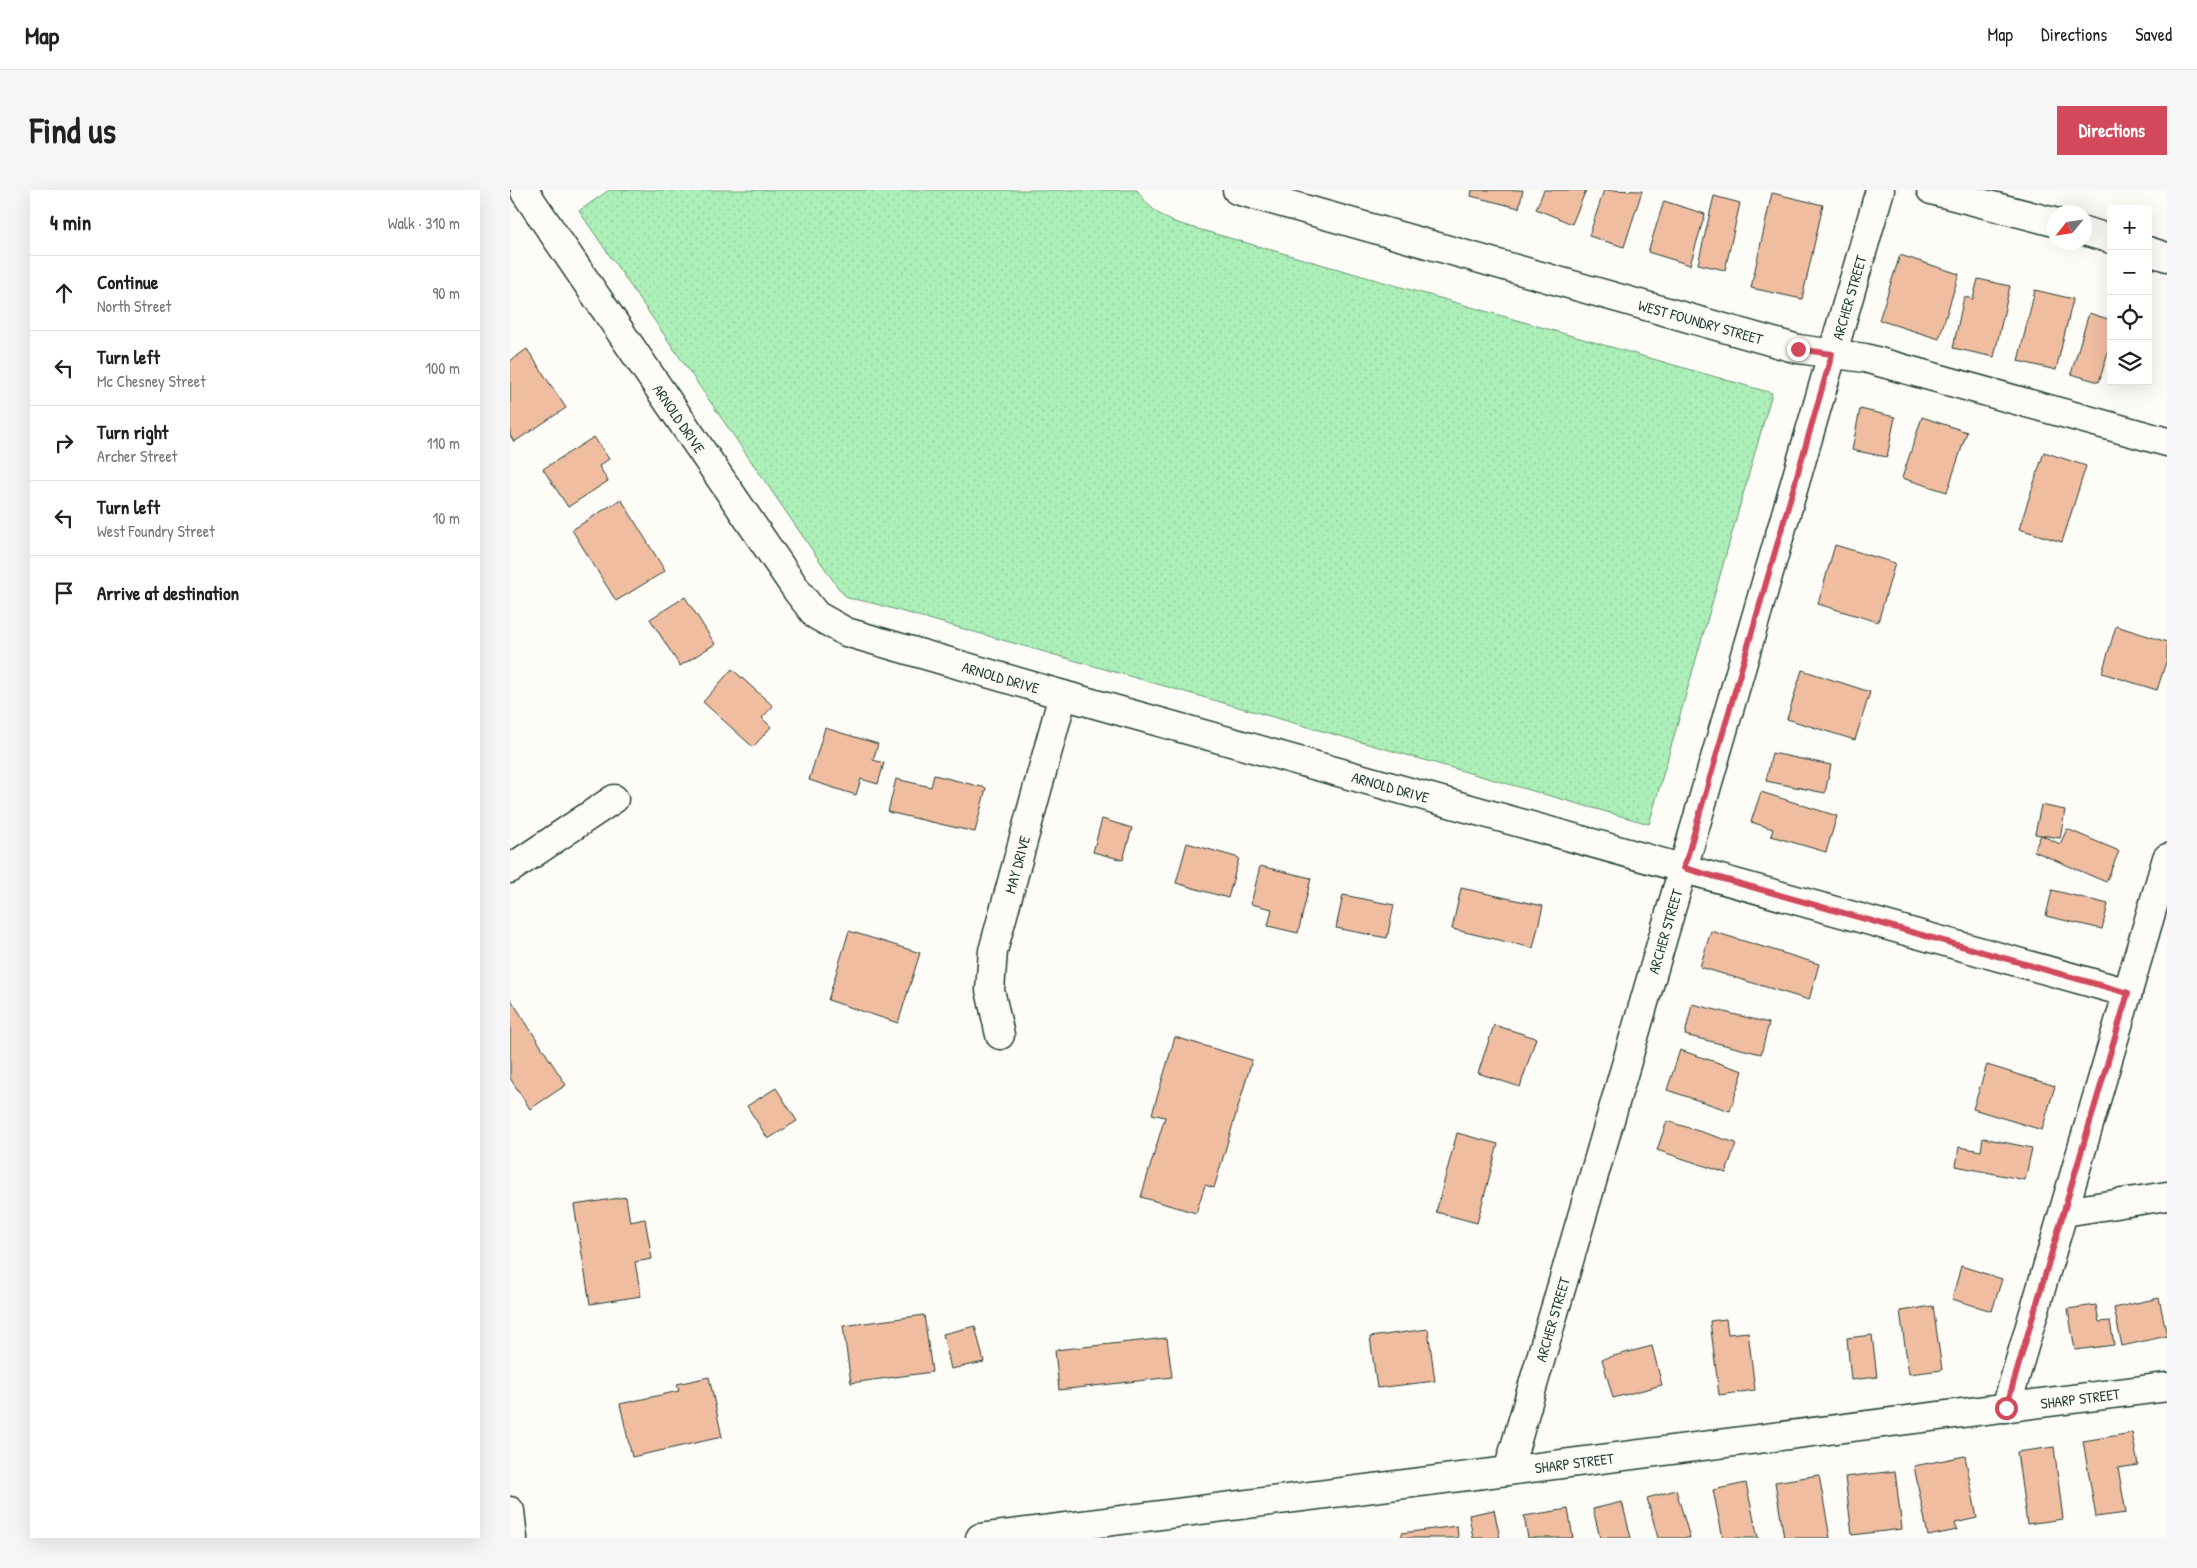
<!DOCTYPE html>
<html lang="en">
<head>
<meta charset="utf-8">
<style>
	body { margin:0; font-family:"Patrick Hand",sans-serif; background:#f6f6f6; color:#202124 }
	.controls { position:absolute; right:15px; top:15px; display:grid; overflow:hidden; border-radius:0px; box-shadow:0 5px 20px #0002 }
	.controls button { width:45px; height:45px; display:grid; place-items:center; padding:0; border:0; border-bottom:1px solid #e0e0e0; background:#fff; color:#202124; font:25px sans-serif }
	.compass { position:absolute; left:1537px; top:15px; width:45px; height:45px; border-radius:50%; background:#fff; box-shadow:0 5px 20px #0002; rotate:240deg }
	.stop { position:absolute; width:15px; height:15px; margin:-11px; border:4px solid #d1495b; border-radius:50%; background:#fff }
	.stop.end { background:#d1495b; border-color:#fff; box-shadow:0 1px 5px #0008 }
	.list { margin:0; padding:0; list-style:none }
	h2 { display:flex; justify-content:space-between; align-items:center; height:65px; margin:0; padding:0 20px; font-size:21px }
	h2 small { font-size:16px; font-weight:400; color:#757577 }
	.list li { display:grid; grid-template-columns:32px 1fr auto; gap:15px; align-items:center; box-sizing:border-box; height:75px; padding:0 20px; border-top:1px solid #e0e0e0 }
	.list b { display:block; font-size:19px; white-space:nowrap }
	.list p { margin:0; font-size:16px; white-space:nowrap; color:#757577 }
	.list em { font-size:16px; font-style:normal; color:#757577 }
	.icon { flex:none; width:28px; height:28px; fill:none; stroke:currentColor; stroke-width:2; stroke-linecap:round; stroke-linejoin:round }
	.map { position:relative; flex:none; width:1657px; height:1348px; overflow:hidden; border-radius:0px }
	header { display:flex; align-items:center; gap:30px; box-sizing:border-box; height:70px; padding:0 25px; background:#fff; border-bottom:1px solid #e0e0e0 }
	header strong { font-size:24px }
	nav { display:flex; gap:28px; margin-inline-start:auto; font-size:18px }
	.intro { display:flex; align-items:center; justify-content:space-between; box-sizing:border-box; height:120px; padding:0 30px }
	h1 { margin:0; font-size:35px }
	.button { padding:12px 22px; border-radius:0px; background:#d1495b; color:#fff; font-size:18px; font-weight:700 }
	main { display:flex; gap:30px; padding:0 30px }
	aside { flex:1; background:#fff; border-radius:0px; box-shadow:0 5px 20px #0002 }
	.map>svg:first-child { display:block }
	.grass { fill:url(#grass-dots); stroke:#669676 }
	.building { fill:#f0bda1; stroke:#1f3d34 }
	.lines { fill:none; stroke-linecap:round; stroke-linejoin:round }
	.minor-casing { stroke:#1f3d34; stroke-width:31 }
	.minor { stroke:#fdfcf7; stroke-width:28 }
	.route { stroke:#d1495b; stroke-width:6 }
	.labels { text-anchor:middle; dominant-baseline:central; stroke-width:5; stroke-linejoin:round; paint-order:stroke }
	.street-label { font-size:15px; fill:#1f3d34; stroke:#fdfcf7 }
</style>
</head>
<body>
<header>
<strong>Map</strong>
<nav><a>Map</a><a>Directions</a><a>Saved</a></nav>
</header>
<div class="intro"><h1>Find us</h1><a class="button">Directions</a></div>
<main>
<aside>
<h2>4 min<small>Walk · 310 m</small></h2>
<ul class="list">
<li><svg class="icon" aria-label="ahead" viewBox="0 0 24 24"><path d="M12 20V5M6 11l6-6 6 6"/></svg><div><b>Continue</b><p>North Street</p></div><em>90 m</em></li>
<li><svg class="icon" aria-label="left" viewBox="0 0 24 24"><path d="M17 20v-9H6M10 6l-5 5 5 5"/></svg><div><b>Turn left</b><p>Mc Chesney Street</p></div><em>100 m</em></li>
<li><svg class="icon" aria-label="right" viewBox="0 0 24 24"><path d="M7 20v-9h11M14 6l5 5-5 5"/></svg><div><b>Turn right</b><p>Archer Street</p></div><em>110 m</em></li>
<li><svg class="icon" aria-label="left" viewBox="0 0 24 24"><path d="M17 20v-9H6M10 6l-5 5 5 5"/></svg><div><b>Turn left</b><p>West Foundry Street</p></div><em>10 m</em></li>
<li><svg class="icon" aria-label="arrive" viewBox="0 0 24 24"><path d="M6 21V4h12l-3 4 3 4H6"/></svg><div><b>Arrive at destination</b></div></li>
</ul>
</aside>
<div class="map">
<svg width="1657" height="1348" viewBox="0 0 1657 1348">
	<defs>
		<pattern id="grass-dots" width="8" height="8" patternUnits="userSpaceOnUse" patternTransform="scale(1.25)"><rect width="8" height="8" fill="#adefb8"/><path d="M2 2h.1M6 6h.1" fill="none" stroke="#94ce9f" stroke-width="1.8" stroke-linecap="round"/></pattern>
	</defs>
	<rect width="100%" height="100%" fill="#fdfcf7"/>
	<filter id="ink" filterUnits="userSpaceOnUse"><feTurbulence type="fractalNoise" baseFrequency=".02" numOctaves="2"/><feDisplacementMap in="SourceGraphic" scale="10" xChannelSelector="R" yChannelSelector="G"/><feConvolveMatrix kernelMatrix="1 2 1 2 8 2 1 2 1" color-interpolation-filters="sRGB"/></filter>
	<g filter="url(#ink)">
		<path class="grass" d="M99,0H627C638,16 648,26 667,33L1262,203L1139,634L359,412L337,408L329,399L69,21Z"/>
		<path class="building" d="M962,0H1013L1009,18L961,6Z
			M1034,0H1076L1062,34L1026,19Z
			M1094,0L1132,1L1114,57L1079,46Z
			M1262,3L1313,15L1292,109L1241,98Z
			M1204,6L1230,13L1215,80L1188,74Z
			M1154,11L1195,24L1180,75L1138,62Z
			M1390,65L1449,84L1429,149L1369,130Z
			M1468,89L1500,96L1484,167L1443,158L1454,107L1463,109Z
			M1525,100L1563,109L1546,180L1508,171Z
			M1579,123L1601,130V152L1589,192L1561,184Z
			M17,159L56,218L4,252L0,245V171Z
			M1350,219L1385,227L1377,267L1342,260Z
			M1412,227L1457,242L1437,302L1392,288Z
			M84,247L99,269L89,276L98,291L58,317L33,279Z
			M1534,262L1576,276L1552,352L1509,339Z
			M111,309L155,381L106,411L62,340Z
			M1325,355L1385,373L1368,432L1308,414Z
			M175,407L205,454L170,476L140,429Z
			M1606,436L1657,452V469L1647,500L1592,483Z
			M222,479L263,516L252,528L261,537L243,557L193,512Z
			M1292,480L1360,502L1345,550L1277,529Z
			M315,538L368,554L363,570L374,573L368,594L351,589L346,605L299,590Z
			M1262,563L1321,575L1315,603L1256,591Z
			M424,585L476,598L465,642L378,622L386,589L421,597Z
			M1251,602L1327,626L1316,662L1261,646L1263,639L1241,632Z
			M1531,615L1555,620L1550,648L1525,644Z
			M592,629L622,638L613,670L583,662Z
			M1557,639L1609,661L1596,692L1524,661L1531,645L1550,654Z
			M677,653L729,668L718,708L666,693Z
			M750,676L801,688L788,743L758,736L762,719L741,714Z
			M951,698L1033,716L1023,758L942,739Z
			M1542,700L1598,714L1592,739L1536,726Z
			M833,705L884,715L877,748L826,738Z
			M339,741L410,763L388,833L318,810Z
			M1201,741L1309,774L1299,810L1190,777Z
			M0,808L56,895L20,919L0,888Z
			M1182,814L1259,833L1251,864L1175,845Z
			M984,835L1026,848L1010,897L968,883Z
			M665,847L742,870L704,998L695,995L686,1023L631,1007L655,927L642,924Z
			M1170,860L1233,881L1220,921L1157,900Z
			M1477,875L1545,896L1532,940L1463,919Z
			M266,898L287,931L258,949L237,916Z
			M1157,931L1226,953L1216,983L1147,960Z
			M947,943L988,954L967,1033L926,1022Z
			M1473,948L1522,958L1515,990L1446,976L1449,957L1471,961Z
			M116,1007L120,1032L135,1029L142,1069L125,1072L131,1106L80,1114L64,1015Z
			M1451,1076L1492,1089L1482,1121L1442,1109Z
			M1649,1108L1657,1146L1612,1156L1604,1118Z
			M1586,1115L1589,1132L1600,1131L1604,1155L1565,1160L1558,1119Z
			M1423,1116L1432,1180L1399,1184L1390,1121Z
			M414,1125L422,1182L341,1193L333,1136Z
			M1216,1129L1218,1144L1238,1142L1245,1200L1209,1205L1200,1131Z
			M465,1136L474,1172L441,1179L433,1144Z
			M918,1139L925,1191L867,1198L860,1147Z
			M1362,1145L1367,1187L1341,1190L1337,1148Z
			M657,1148L662,1187L549,1200L545,1160Z
			M1142,1156L1152,1195L1103,1208L1092,1169Z
			M199,1187L212,1247L122,1267L110,1214L169,1201L167,1194Z
			M1622,1243L1628,1275L1608,1278L1616,1323L1586,1327L1573,1251Z
			M1544,1257L1553,1329L1517,1334L1507,1262Z
			M1455,1266L1467,1328L1445,1333L1447,1340L1418,1346L1404,1276Z
			M1385,1281L1392,1339L1342,1345L1335,1287Z
			M1309,1285L1320,1348H1274L1265,1292Z
			M1236,1293L1248,1348H1213L1203,1300Z
			M1166,1300L1180,1348H1148L1137,1308Z
			M1112,1312L1121,1348H1090L1083,1319Z
			M1058,1319L1063,1348H1018L1014,1326Z
			M984,1320L990,1348H963L959,1325Z
			M947,1336L948,1348H892V1343Z"/>
		<g class="lines">
			<g class="minor-casing">
				<g id="minor">
					<path id="s1" d="M727,0L1288,159L1355,168L1657,252"/>
					<path d="M1421,0L1544,32"/>
					<path id="s2" d="M15,2L288,402L306,425L336,442L553,505L1618,803"/>
					<path d="M1574,41L1601,49"/>
					<path d="M1638,61L1657,67"/>
					<path d="M0,679L104,609"/>
					<path id="s3" d="M490,845L480,800L483,761L553,505"/>
					<path d="M1554,1022L1657,1006"/>
					<path d="M1496,1218L1657,668"/>
					<path id="s4" d="M998,1281L1370,0"/>
					<path d="M0,1321L3,1348"/>
					<path id="s5" d="M470,1348L1657,1197"/>
				</g>
			</g>
			<use href="#minor" class="minor"/>
		</g>
	</g>
	<g class="lines" filter="url(#ink)">
		<path class="route" d="M1288,159L1322,164L1174,678L1618,803L1496,1218"/>
	</g>
	<g class="labels">
		<g class="street-label">
			<text stroke="none"><textPath href="#s4" startOffset="1222">ARCHER STREET</textPath></text>
			<text stroke="none"><textPath href="#s1" startOffset="482">WEST FOUNDRY STREET</textPath></text>
			<text stroke="none"><textPath href="#s2" startOffset="274">ARNOLD DRIVE</textPath></text>
			<text stroke="none"><textPath href="#s2" startOffset="709">ARNOLD DRIVE</textPath></text>
			<text stroke="none"><textPath href="#s2" startOffset="1114">ARNOLD DRIVE</textPath></text>
			<text stroke="none"><textPath href="#s3" startOffset="175">MAY DRIVE</textPath></text>
			<text stroke="none"><textPath href="#s4" startOffset="562">ARCHER STREET</textPath></text>
			<text stroke="none"><textPath href="#s4" startOffset="158">ARCHER STREET</textPath></text>
			<text stroke="none"><textPath href="#s5" startOffset="1109">SHARP STREET</textPath></text>
			<text stroke="none"><textPath href="#s5" startOffset="599">SHARP STREET</textPath></text>
		</g>
	</g>
</svg>
<div class="controls">
<button>+</button>
<button>−</button>
<button><svg class="icon" aria-label="locate" viewBox="0 0 24 24"><circle cx="12" cy="12" r="6"/><path d="M12 2v4M12 18v4M2 12h4M18 12h4"/></svg></button>
<button><svg class="icon" aria-label="layers" viewBox="0 0 24 24"><path d="M12 4l9 5-9 5-9-5zM3 14l9 5 9-5"/></svg></button>
</div>
<svg class="compass" viewBox="-18 -18 36 36"><path d="M0-13l5 13h-10z" fill="#e53935"/><path d="M0 13l5-13h-10z" fill="#757577"/></svg>
<div class="stop" style="left:1496px;top:1218px"></div>
<div class="stop end" style="left:1288px;top:159px"></div>
</div>
</main>
</body>
</html>
